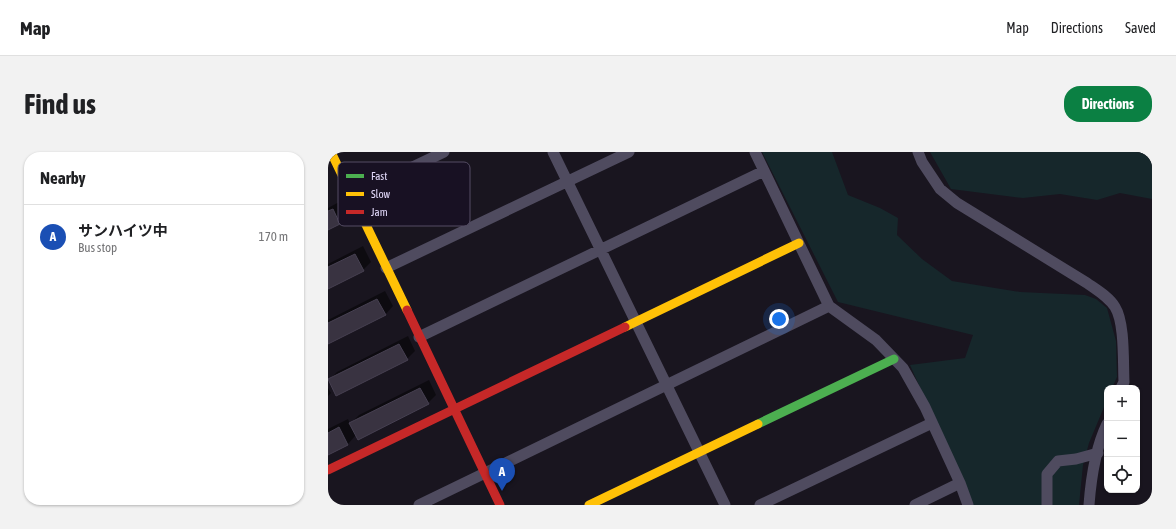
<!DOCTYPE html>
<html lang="en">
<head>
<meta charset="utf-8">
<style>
	body { margin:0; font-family:"Asap Condensed","Noto Sans JP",sans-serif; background:#f2f2f2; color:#202124 }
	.controls { position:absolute; right:12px; bottom:12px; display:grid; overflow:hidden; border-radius:8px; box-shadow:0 1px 3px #0004 }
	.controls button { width:36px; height:36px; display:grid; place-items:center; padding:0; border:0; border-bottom:1px solid #e0e0e0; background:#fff; color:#202124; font:20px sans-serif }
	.you { position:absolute; left:451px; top:167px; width:14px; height:14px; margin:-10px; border:3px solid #fff; border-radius:50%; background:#1a73e8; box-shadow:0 0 0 6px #1a73e833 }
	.badge { display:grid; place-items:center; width:26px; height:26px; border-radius:50%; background:#0b8043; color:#fff; font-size:13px; font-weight:700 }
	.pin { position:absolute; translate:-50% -33px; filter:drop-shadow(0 1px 2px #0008) }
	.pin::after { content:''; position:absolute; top:21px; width:14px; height:12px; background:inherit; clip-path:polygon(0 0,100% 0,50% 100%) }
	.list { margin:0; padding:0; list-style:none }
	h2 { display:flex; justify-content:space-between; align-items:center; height:52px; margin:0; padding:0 16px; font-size:17px }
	h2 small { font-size:13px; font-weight:400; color:#757577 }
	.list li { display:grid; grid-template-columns:26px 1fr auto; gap:12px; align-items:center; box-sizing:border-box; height:64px; padding:0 16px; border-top:1px solid #e0e0e0 }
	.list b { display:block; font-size:15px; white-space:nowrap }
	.list p { margin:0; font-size:13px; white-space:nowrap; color:#757577 }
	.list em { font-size:13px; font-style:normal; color:#757577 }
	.icon { flex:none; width:22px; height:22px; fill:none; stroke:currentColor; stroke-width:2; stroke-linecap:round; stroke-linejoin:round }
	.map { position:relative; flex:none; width:824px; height:353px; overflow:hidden; border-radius:16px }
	header { display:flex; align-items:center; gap:24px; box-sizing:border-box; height:56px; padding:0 20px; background:#fff; border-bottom:1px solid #e0e0e0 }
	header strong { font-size:19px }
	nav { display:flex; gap:22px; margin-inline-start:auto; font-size:14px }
	.intro { display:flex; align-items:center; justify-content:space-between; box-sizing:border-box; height:96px; padding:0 24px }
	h1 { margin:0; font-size:28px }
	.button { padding:10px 18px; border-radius:16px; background:#0b8043; color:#fff; font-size:14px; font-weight:700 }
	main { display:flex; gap:24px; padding:0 24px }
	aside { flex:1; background:#fff; border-radius:16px; box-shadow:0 1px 3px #0004 }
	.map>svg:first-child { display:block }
	.green { fill:#16272b }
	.shadow { fill:#0007 }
	.building { fill:#393341; stroke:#474152 }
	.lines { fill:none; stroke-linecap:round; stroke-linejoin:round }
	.street { stroke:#4f4b5f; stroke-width:11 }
	.fast { stroke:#4caf50; stroke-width:9 }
	.slow { stroke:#ffc107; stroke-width:9 }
	.jam { stroke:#c62828; stroke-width:9 }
	.key { fill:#181123; stroke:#554d64; stroke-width:1 }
	.key-label { font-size:11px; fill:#e2d9fa }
</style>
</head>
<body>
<header>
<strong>Map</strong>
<nav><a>Map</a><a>Directions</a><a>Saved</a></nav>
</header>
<div class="intro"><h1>Find us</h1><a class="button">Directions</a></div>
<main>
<aside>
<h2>Nearby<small></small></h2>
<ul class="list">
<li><span class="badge" style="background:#1a4fb4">A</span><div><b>サンハイツ中</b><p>Bus stop</p></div><em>170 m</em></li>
</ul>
</aside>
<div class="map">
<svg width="824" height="353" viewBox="0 0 824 353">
	<rect width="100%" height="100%" fill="#19151f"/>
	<path class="green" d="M434,0H504L520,43L552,56L570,66L569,83L594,107L624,129L692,140L757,143L768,147L779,156L788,189L789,225L784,236H779V248L761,291L755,313L751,353H644L582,213L637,206L645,183L510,150Z
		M602,0H824V47L792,41L769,48L732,42L695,46L623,37Z"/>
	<path class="shadow" d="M13,49L20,63L12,71L0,77V56Z
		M35,94L43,110L35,118L0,136V112Z
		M57,139L65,154L57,163L0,191V168Z
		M80,184L87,199L79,207L1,228L9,220Z
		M101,228L108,243L100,251L28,283L20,292L0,302V277L20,267L22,272L31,263Z
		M0,236L3,241L0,244Z"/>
	<path class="building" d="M5,57L12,72L0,78V59Z
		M27,102L36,119L0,137V115Z
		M49,147L58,163L0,192V171Z
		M71,192L80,208L8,244L0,227Z
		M92,236L101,252L30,288L21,271Z
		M11,275L20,293L0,303V281Z"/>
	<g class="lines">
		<path class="street" d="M225,0L397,353
			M427,0L501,154L548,188L575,216L597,255L632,331L640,353
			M590,0L594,10L612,37L629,51L759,131C769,138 781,145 787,155C797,171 795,210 796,230L793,236
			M24,44L116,0
			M58,116L301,0
			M91,185L436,19
			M91,353L501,154
			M432,353L604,271
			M587,353L632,331
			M719,353V322L730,309L748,307L770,301
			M761,353C763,326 767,297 779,272"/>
		<path class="fast" d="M430,272L566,207"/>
		<path class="slow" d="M3,0L79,158
			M297,175L471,91
			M261,353L430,272"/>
		<path class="jam" d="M79,158L172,353
			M0,318L297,175"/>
	</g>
	<rect x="10" y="10" width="132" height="64" rx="6" class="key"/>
	<rect x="18" y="22" width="18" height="4" fill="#4caf50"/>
	<rect x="18" y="40" width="18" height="4" fill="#ffc107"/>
	<rect x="18" y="58" width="18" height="4" fill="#c62828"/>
	<g class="key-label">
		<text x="43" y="28">Fast</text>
		<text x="43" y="46">Slow</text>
		<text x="43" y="64">Jam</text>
	</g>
</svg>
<div class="controls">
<button>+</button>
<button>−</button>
<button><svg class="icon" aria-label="locate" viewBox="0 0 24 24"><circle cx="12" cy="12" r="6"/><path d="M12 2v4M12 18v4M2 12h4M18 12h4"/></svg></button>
</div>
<div class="you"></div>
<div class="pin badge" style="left:174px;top:339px;background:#1a4fb4">A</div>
</div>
</main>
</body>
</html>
